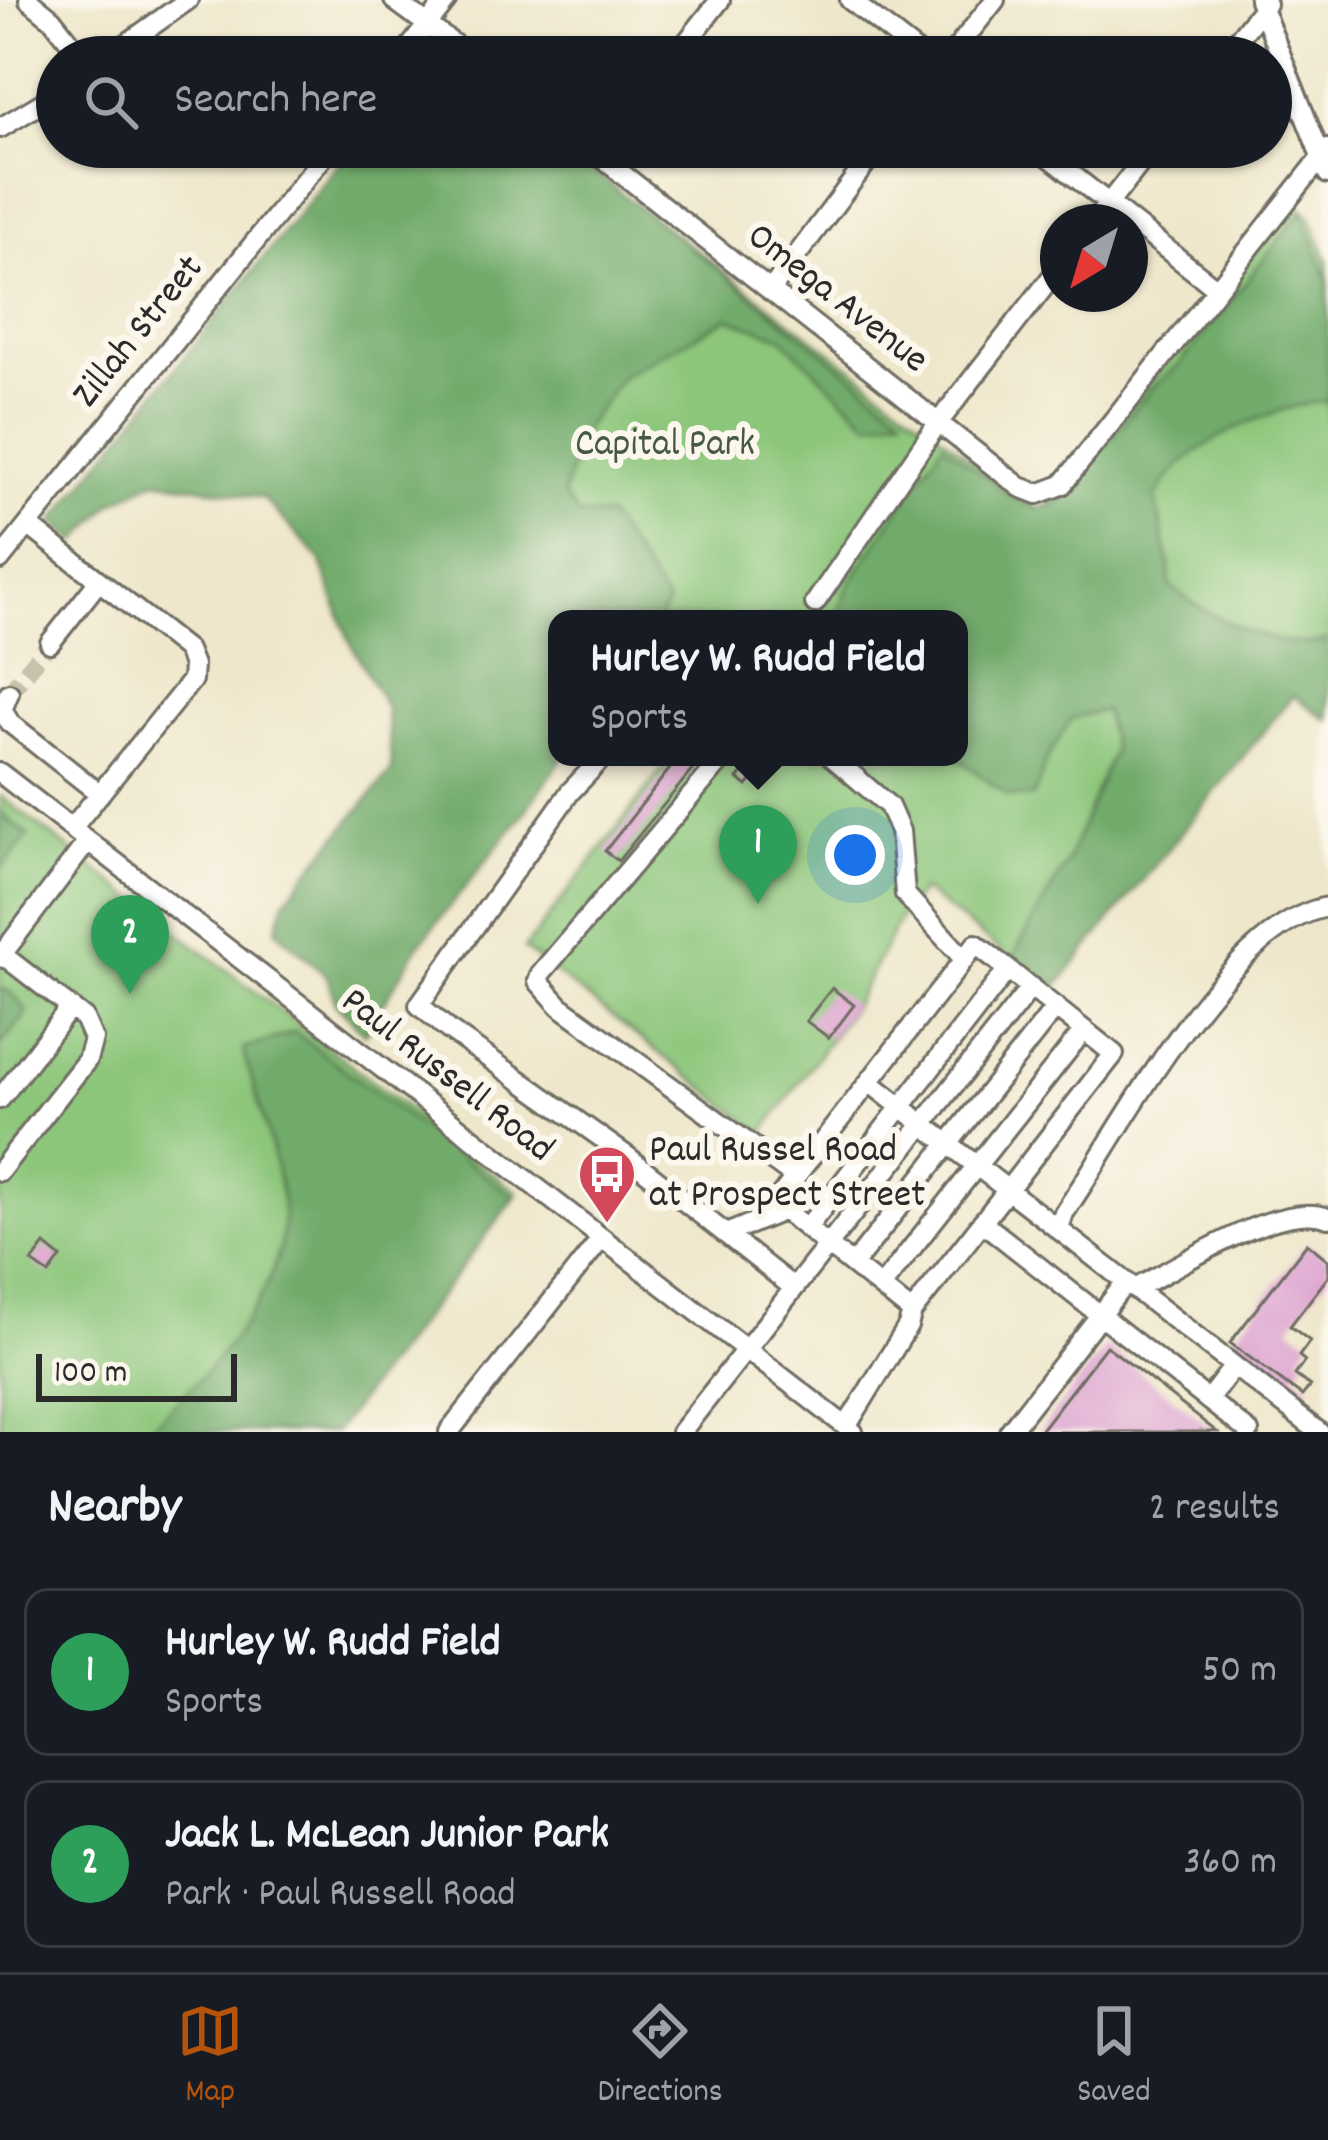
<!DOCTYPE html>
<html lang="en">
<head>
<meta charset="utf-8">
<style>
	body { margin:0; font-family:Dekko,sans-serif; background:#20242c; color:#f1f3f6 }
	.compass { position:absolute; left:1040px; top:204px; width:108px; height:108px; border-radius:50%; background:#171b24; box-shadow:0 3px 9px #0004; rotate:218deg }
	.scale { position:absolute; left:36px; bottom:30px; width:201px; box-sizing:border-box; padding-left:12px; border:6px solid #2b2b2b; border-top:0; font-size:33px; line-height:42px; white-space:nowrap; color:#2b2b2b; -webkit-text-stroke:9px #fbf7ec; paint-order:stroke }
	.you { position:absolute; left:855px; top:855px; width:42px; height:42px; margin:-30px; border:9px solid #fff; border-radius:50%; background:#1a73e8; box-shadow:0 0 0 18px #1a73e833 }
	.badge { display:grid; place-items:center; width:78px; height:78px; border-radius:50%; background:#b45309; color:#fff; font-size:39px; font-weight:700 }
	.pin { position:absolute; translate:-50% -99px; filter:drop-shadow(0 3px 6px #0008) }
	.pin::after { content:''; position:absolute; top:63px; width:42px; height:36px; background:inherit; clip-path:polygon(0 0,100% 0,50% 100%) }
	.popup { position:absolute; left:548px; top:610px; width:420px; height:156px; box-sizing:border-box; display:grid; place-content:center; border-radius:24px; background:#171b24; filter:drop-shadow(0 3px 9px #0005); font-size:39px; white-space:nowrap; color:#9ea1a6 }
	.popup b { font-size:45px; color:#f1f3f6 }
	.popup::after { content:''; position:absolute; left:50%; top:100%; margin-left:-24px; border:24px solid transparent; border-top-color:#171b24 }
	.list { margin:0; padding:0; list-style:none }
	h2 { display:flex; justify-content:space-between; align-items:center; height:156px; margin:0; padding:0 48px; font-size:51px }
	h2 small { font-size:39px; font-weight:400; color:#9ea1a6 }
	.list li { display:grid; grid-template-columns:78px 1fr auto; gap:36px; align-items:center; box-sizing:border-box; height:168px; margin:0 24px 24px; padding:0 24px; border:3px solid #363941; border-radius:24px }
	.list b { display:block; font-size:45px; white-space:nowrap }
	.list p { margin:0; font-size:39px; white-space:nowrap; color:#9ea1a6 }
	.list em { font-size:39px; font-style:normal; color:#9ea1a6 }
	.icon { flex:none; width:66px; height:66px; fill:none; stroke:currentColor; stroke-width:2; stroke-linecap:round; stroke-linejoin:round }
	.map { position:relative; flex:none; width:1328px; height:1432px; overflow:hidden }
	.search { position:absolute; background:#171b24; box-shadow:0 3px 9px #0004; left:36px; right:36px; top:36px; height:132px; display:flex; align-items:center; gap:30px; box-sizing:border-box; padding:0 42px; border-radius:66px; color:#9ea1a6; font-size:45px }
	.sheet { height:540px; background:#171b24 }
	nav { display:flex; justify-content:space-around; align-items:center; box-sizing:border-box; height:168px; border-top:3px solid #363941; background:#171b24; font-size:33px; color:#9ea1a6 }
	nav a { display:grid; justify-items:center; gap:6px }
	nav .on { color:#b45309 }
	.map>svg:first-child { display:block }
	.green { fill:#8cc67a; stroke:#5c7852; stroke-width:3 }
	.forest { fill:#71ab6a; stroke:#4e6b4a; stroke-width:3 }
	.building { fill:#dda3d0 }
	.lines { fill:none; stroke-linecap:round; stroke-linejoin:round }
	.minor-tunnel { stroke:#c8c1ab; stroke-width:18; stroke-dasharray:18 9; stroke-linecap:butt }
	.minor-casing { stroke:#706d63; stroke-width:24 }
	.minor { stroke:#fff; stroke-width:18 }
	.labels { text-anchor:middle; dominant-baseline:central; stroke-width:12; stroke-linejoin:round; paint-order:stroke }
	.street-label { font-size:39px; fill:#2b2b2b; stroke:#fbf7ec }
	.park-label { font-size:39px; fill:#485a43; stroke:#fbf7ec }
	.poi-label { font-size:39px; fill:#2b2b2b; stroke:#fbf7ec; text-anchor:start }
</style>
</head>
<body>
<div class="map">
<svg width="1328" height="1432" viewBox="0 0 1328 1432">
	<rect width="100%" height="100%" fill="#fbf7ec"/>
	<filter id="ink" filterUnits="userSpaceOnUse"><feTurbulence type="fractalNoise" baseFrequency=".00833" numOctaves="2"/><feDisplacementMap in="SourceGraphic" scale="24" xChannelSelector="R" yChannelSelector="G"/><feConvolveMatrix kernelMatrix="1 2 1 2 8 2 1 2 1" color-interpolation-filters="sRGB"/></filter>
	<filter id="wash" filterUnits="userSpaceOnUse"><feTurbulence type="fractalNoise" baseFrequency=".004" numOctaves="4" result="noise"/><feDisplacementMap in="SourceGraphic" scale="48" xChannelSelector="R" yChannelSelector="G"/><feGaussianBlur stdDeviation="2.7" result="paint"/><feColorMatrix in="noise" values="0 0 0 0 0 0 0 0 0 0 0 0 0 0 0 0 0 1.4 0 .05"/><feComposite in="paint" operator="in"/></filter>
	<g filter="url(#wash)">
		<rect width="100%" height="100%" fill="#efe7cb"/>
		<path class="green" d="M1295,201L1310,216L1328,261V720L1293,695L1053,991L922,890L904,911L854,1005L763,1133L524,949L672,757H959V619H576L390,474L649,214L1038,509L1055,500Z
			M0,796L518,1193L327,1432H0Z"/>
		<path class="forest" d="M352,147H563L903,415L869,423L780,336L728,318L622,376L583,431L563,495L579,516H608L668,604L658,619H557V757H563L525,812L419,945L365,1034L336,1004L327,976L276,930L285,900L392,770L386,708L348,638L320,559L263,498L156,480L111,504L77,542L53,522Z
			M1302,211L1328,280V402C1284,402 1211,436 1179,466C1170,475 1162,487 1155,497L1169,564L1170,585C1204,616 1280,655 1328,640V720L1293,695L1053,991L1012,958L1067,862L1113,750L1104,710L1071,719L1049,755L1033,797L1008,796L956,757L959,619H837L848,585L943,443L1009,495L1037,509L1057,504L1151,389L1180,364Z
			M0,813L29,836L0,870Z
			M0,988L12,993L28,1012L0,1046Z
			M295,1032L515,1198L335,1432H145C203,1379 295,1288 282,1201C275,1150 256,1099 243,1049Z"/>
		<g id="blocks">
			<path class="building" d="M679,757H689L697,764L618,861L605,851Z
				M756,757H770L747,786L738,779Z
				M832,988L854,1005L829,1038L806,1021Z
				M1307,1243L1328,1260V1277L1290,1326L1310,1341L1299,1356L1305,1361L1295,1375L1310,1386L1302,1396L1230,1343Z
				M45,1245L61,1258L49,1274L32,1262Z
				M1106,1346L1116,1353L1217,1432H1039Z"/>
		</g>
	</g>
	<g filter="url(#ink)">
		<use href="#blocks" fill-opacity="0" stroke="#706d63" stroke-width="3"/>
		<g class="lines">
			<path class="minor-tunnel" d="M9,693L50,643"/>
			<g class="minor-casing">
				<path id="minor" d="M29,0L52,19L82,57
					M394,0L471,57
					M850,0L923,57
					M1259,0L1328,174
					M108,57L188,0
					M402,57L447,0
					M675,57L720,0
					M950,57L995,0
					M1224,57L1266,4
					M0,128L57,94
					M588,147L1020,487L1038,494L1062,485L1328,149
					M1037,147L1217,289
					M1094,222L1153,147
					M770,291L878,147
					M28,525L187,650L193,665L192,680L72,828
					M0,560L331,147
					M815,603L938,423L1058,269
					M50,643L99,581
					M9,693L2,710L10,723L100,794
					M603,757L570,792L419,1005L449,1030L627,1156L794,1288
					M724,757L541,973L538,981L560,1006L795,1177
					M832,757L889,806L900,831L905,894L964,959
					M0,773L853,1432
					M0,957L8,959L84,1018L93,1039L87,1060L0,1171
					M0,957L88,841
					M869,1082L1319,1432
					M0,1099L70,1008
					M982,1222L1249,1432
					M807,1228L1008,969
					M1059,1229L1064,1213C1119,1133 1228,922 1328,907
					M726,1234L785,1210
					M853,1265L1056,1007
					M881,1287L1084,1030
					M1135,1289C1180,1266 1280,1199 1328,1218
					M1208,1400L1234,1366
					M846,1427L908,1326L912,1312L1114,1054L976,944L775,1203L912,1312
					M449,1432L601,1239
					M681,1432L1031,987
					M1009,1432L1126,1282"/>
			</g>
			<use href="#minor" class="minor"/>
		</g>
	</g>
	<defs>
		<g id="bus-pin" transform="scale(3)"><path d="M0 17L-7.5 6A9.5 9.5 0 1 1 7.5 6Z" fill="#d1495b" stroke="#fbf7ec"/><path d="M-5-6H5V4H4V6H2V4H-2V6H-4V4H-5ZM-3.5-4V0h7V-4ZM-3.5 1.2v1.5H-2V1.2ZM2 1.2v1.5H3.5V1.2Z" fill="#fff"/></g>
	</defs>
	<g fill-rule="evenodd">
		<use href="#bus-pin" x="607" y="1174"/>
	</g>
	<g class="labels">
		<g class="street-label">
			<text transform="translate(836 300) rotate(38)">Omega Avenue</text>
			<text transform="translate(140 333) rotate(-51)">Zillah Street</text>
			<text transform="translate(446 1077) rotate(38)">Paul Russell Road</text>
		</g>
		<g class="park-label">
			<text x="665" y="446">Capital Park</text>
		</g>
		<g class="poi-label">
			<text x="649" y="1152">Paul Russel Road<tspan x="649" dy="45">at Prospect Street</tspan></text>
		</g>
	</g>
</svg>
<svg class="compass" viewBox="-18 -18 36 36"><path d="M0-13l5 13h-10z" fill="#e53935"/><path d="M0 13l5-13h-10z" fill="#9ea1a6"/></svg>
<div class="scale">100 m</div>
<div class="you"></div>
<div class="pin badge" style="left:758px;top:904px;background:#2e9e5b">1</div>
<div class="popup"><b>Hurley W. Rudd Field</b>Sports</div>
<div class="pin badge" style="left:130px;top:994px;background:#2e9e5b">2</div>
<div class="search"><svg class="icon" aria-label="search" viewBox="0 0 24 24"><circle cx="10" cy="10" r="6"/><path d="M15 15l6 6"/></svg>Search here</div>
</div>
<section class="sheet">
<h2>Nearby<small>2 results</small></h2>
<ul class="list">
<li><span class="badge" style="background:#2e9e5b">1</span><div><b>Hurley W. Rudd Field</b><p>Sports</p></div><em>50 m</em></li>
<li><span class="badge" style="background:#2e9e5b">2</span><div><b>Jack L. McLean Junior Park</b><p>Park · Paul Russell Road</p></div><em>360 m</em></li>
</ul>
</section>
<nav>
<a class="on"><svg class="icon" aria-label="map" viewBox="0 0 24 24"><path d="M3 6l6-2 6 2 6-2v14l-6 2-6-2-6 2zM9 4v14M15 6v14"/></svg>Map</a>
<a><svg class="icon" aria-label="directions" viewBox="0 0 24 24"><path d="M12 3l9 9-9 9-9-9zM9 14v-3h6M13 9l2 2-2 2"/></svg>Directions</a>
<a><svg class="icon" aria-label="saved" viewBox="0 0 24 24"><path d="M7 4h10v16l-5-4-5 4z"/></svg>Saved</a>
</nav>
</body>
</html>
